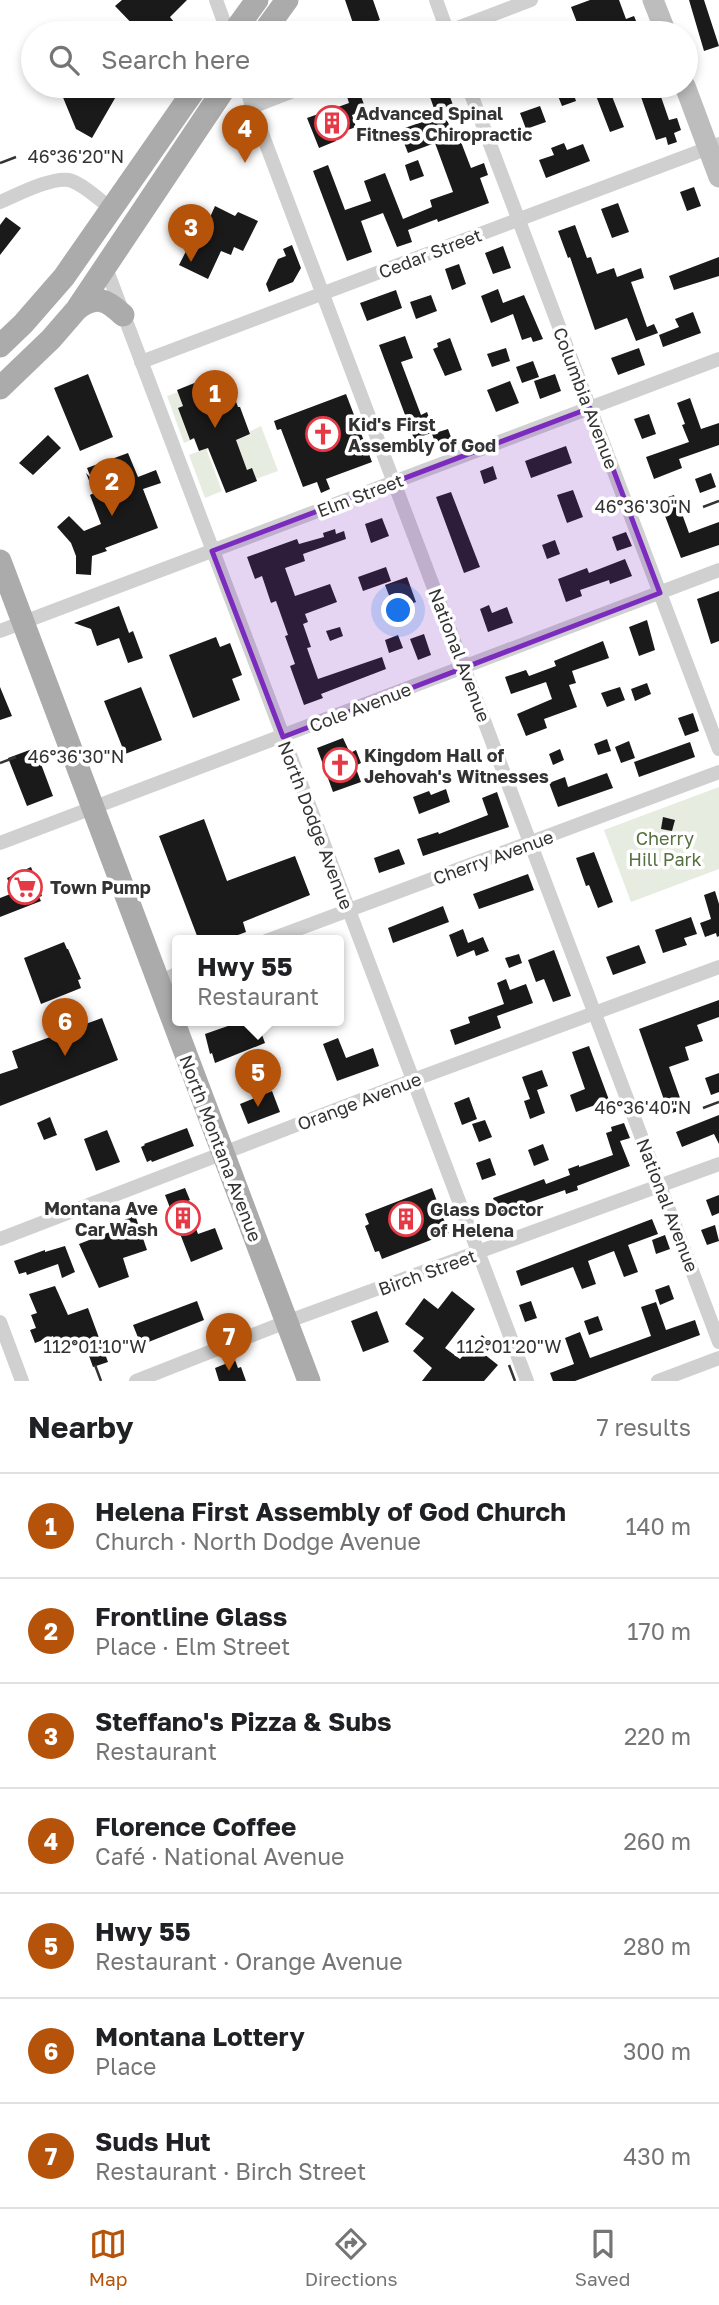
<!DOCTYPE html>
<html lang="en">
<head>
<meta charset="utf-8">
<style>
	body { margin:0; font-family:"Golos Text",sans-serif; background:#f2f2f2; color:#202124 }
	.you { position:absolute; left:399px; top:611px; width:24px; height:24px; margin:-18px; border:5px solid #fff; border-radius:50%; background:#1a73e8; box-shadow:0 0 0 10px #1a73e833 }
	.badge { display:grid; place-items:center; width:46px; height:46px; border-radius:50%; background:#b45309; color:#fff; font-size:23px; font-weight:700 }
	.pin { position:absolute; translate:-50% -58px; filter:drop-shadow(0 2px 4px #0008) }
	.pin::after { content:''; position:absolute; top:37px; width:24px; height:21px; background:inherit; clip-path:polygon(0 0,100% 0,50% 100%) }
	.popup { position:absolute; left:172px; top:935px; width:172px; height:91px; box-sizing:border-box; display:grid; place-content:center; border-radius:7px; background:#fff; filter:drop-shadow(0 2px 5px #0005); font-size:23px; white-space:nowrap; color:#757577 }
	.popup b { font-size:26px; color:#202124 }
	.popup::after { content:''; position:absolute; left:50%; top:100%; margin-left:-14px; border:14px solid transparent; border-top-color:#fff }
	.list { margin:0; padding:0; list-style:none }
	h2 { display:flex; justify-content:space-between; align-items:center; height:91px; margin:0; padding:0 28px; font-size:30px }
	h2 small { font-size:23px; font-weight:400; color:#757577 }
	.list li { display:grid; grid-template-columns:46px 1fr auto; gap:21px; align-items:center; box-sizing:border-box; height:105px; padding:0 28px; border-top:2px solid #e0e0e0 }
	.list b { display:block; font-size:26px; white-space:nowrap }
	.list p { margin:0; font-size:23px; white-space:nowrap; color:#757577 }
	.list em { font-size:23px; font-style:normal; color:#757577 }
	.icon { flex:none; width:38px; height:38px; fill:none; stroke:currentColor; stroke-width:2; stroke-linecap:round; stroke-linejoin:round }
	.map { position:relative; flex:none; width:719px; height:1381px; overflow:hidden }
	.search { position:absolute; background:#fff; box-shadow:0 4px 10px #0003; left:21px; right:21px; top:21px; height:77px; display:flex; align-items:center; gap:18px; box-sizing:border-box; padding:0 24px; border-radius:38px; color:#757577; font-size:26px }
	.sheet { height:826px; background:#fff }
	nav { display:flex; justify-content:space-around; align-items:center; box-sizing:border-box; height:98px; border-top:2px solid #e0e0e0; background:#fff; font-size:19px; color:#757577 }
	nav a { display:grid; justify-items:center; gap:4px }
	nav .on { color:#b45309 }
	.map>svg:first-child { display:block }
	.green { fill:#e6ecdf }
	.building { fill:#1a1a1a }
	.lines { fill:none; stroke-linecap:round; stroke-linejoin:round }
	.street { stroke:#d0d0d0; stroke-width:14 }
	.secondary { stroke:#bdbdbd; stroke-width:21 }
	.primary { stroke:#ababab; stroke-width:23 }
	.marked { fill:#7b2cbf; fill-opacity:0.2; stroke:#7b2cbf; stroke-width:5; stroke-linejoin:round }
	.ticks { fill:none; stroke:#333; stroke-width:2.5 }
	.labels { text-anchor:middle; dominant-baseline:central; stroke-width:7; stroke-linejoin:round; paint-order:stroke }
	.poi-label { font-size:18px; font-weight:bold; fill:#333; stroke:#fff; text-anchor:start }
	.street-label { font-size:18px; fill:#333; stroke:#fff }
	.park-label { font-size:18px; fill:#56703f; stroke:#fff }
	.ticks-label { font-size:18px; text-anchor:middle; fill:#333; stroke:#fff; stroke-width:7; stroke-linejoin:round; paint-order:stroke }
</style>
</head>
<body>
<div class="map">
<svg width="719" height="1381" viewBox="0 0 719 1381">
	<rect width="100%" height="100%" fill="#fff"/>
	<path class="green" d="M213,383L226,389L203,398L198,384Z
		M178,392L183,406L178,409L189,439L199,437L184,443L167,396Z
		M261,426L278,471L256,479L252,469L247,470L236,440L250,435L249,432Z
		M208,448L207,451L222,491L205,498L189,455Z
		M719,787V869L631,902L604,830Z"/>
	<path class="building" d="M122,0H187L170,17L174,22L167,29L163,25L154,33H141L115,6Z
		M345,0H373L380,20L355,29Z
		M590,0H619L626,19L634,16L641,33H581L571,7Z
		M689,0H704L719,46L704,51Z
		M67,86H107L118,93L92,138L76,129L62,95Z
		M426,86H446L453,105L435,111Z
		M554,86H571L576,101L562,106Z
		M599,86H608L624,127L610,132L593,88Z
		M630,86H659L658,88L669,120L677,118L681,130L674,133L677,142L668,145L666,137L656,140L640,94L634,96Z
		M358,88L366,110L352,115L356,127L334,135L336,141L319,148L307,118L349,103L346,93Z
		M540,106L546,122L526,129L520,113Z
		M445,114L456,144L461,142L471,168L484,163L488,175L480,178L489,203L438,222L437,219L408,230L412,242L397,247L383,213L361,221L372,252L347,261L313,171L328,165L345,210L371,201L364,181L385,173L403,219L420,212L432,207L430,200L453,192L435,143L408,153L399,130Z
		M564,143L567,150L583,144L590,161L546,178L539,160L554,155L551,148Z
		M418,160L424,176L410,181L405,165Z
		M694,187L701,206L687,211L680,192Z
		M618,203L629,232L612,238L601,209Z
		M215,206L235,216L238,212L258,221L243,251L234,247L231,255L221,251L208,279L179,265L202,220L207,224Z
		M6,217L21,228L0,255V225Z
		M575,225L587,258L591,257L597,274L614,268L617,277L641,268L644,278L631,282L647,327L654,324L658,333L636,341L627,318L595,330L570,257L568,258L558,231Z
		M292,245L301,268L293,282L269,292L266,284L278,259L286,256L283,249Z
		M503,246L511,268L493,274L485,253Z
		M719,257V276L674,290L669,276Z
		M459,264L466,284L452,290L445,269Z
		M498,289L503,303L524,295L543,339L533,342L531,337L522,340L513,314L491,323L481,296Z
		M396,290L402,308L367,321L360,303Z
		M431,295L437,311L416,319L410,302Z
		M693,312L701,333L663,347L659,335L679,327L675,319Z
		M405,336L413,358L401,362L421,415L427,412L434,432L414,439L379,345Z
		M450,338L462,370L445,376L433,349L438,347L437,343Z
		M506,348L510,361L492,367L487,354Z
		M639,348L645,365L618,375L611,358Z
		M533,361L539,377L522,383L516,367Z
		M88,374L113,437L80,451L54,388Z
		M555,374L561,391L540,399L534,381Z
		M510,381L519,403L496,412L487,390Z
		M197,382L203,399L229,390L233,400L235,399L238,407H240L250,434L236,440L247,470L252,468L257,481L226,493L208,448L199,451L194,438L190,440L178,408L183,406L177,390Z
		M346,394L372,462L326,479L330,489L321,493L317,482L303,487L281,429L277,430L274,421Z
		M690,398L701,429L719,423V445L679,459L682,468L654,479L646,457L689,442L682,425L685,424L677,403Z
		M649,414L656,434L642,439L634,419Z
		M448,429L452,440L436,445L432,434Z
		M48,435L61,448L33,475L19,463Z
		M566,446L572,463L531,478L525,461Z
		M128,453L138,477L156,470L161,483L143,489L158,528L105,548L107,551L92,556L91,575L76,574V556L71,543L57,527L69,516L84,531L101,524L90,495L94,493L86,473L91,478L87,468Z
		M493,466L497,479L484,484L480,471Z
		M711,473L716,487L700,493L695,479Z
		M573,490L583,517L567,523L557,495Z
		M451,492L480,567L464,573L436,497Z
		M674,495L676,501L680,499L684,510L681,511L689,533L719,522V545L681,558L659,500Z
		M382,518L389,536L371,543L365,524Z
		M335,529L336,534L344,531L346,539L303,554L305,561L285,568L295,596L330,584L337,602L305,614L308,622L303,624L311,647L307,648L318,679L382,657L386,669L321,694L323,698L304,705L290,666L295,664L285,636L288,635L276,601L271,603L262,576L255,579L247,557L297,539L299,544L324,537L323,533Z
		M626,532L632,546L617,551L612,537Z
		M555,540L560,554L547,559L542,545Z
		M625,559L632,576L610,584L609,580L580,590L582,596L566,602L558,579L587,568L589,573Z
		M386,567L391,581L363,591L358,577Z
		M407,577L416,602L400,608L396,596L390,598L385,585Z
		M719,591V641L711,644L697,599Z
		M489,605L492,613L507,607L513,623L488,632L480,609Z
		M119,606L129,633L133,631L143,658L128,663L119,638L97,646L91,629L74,623Z
		M647,620L655,650L639,656L629,627Z
		M340,627L343,636L330,641L326,631Z
		M424,634L431,655L418,660L410,639Z
		M398,635L403,648L389,653L385,640Z
		M216,637L220,647L230,643L242,675L232,679L240,700L193,718L169,655Z
		M603,641L609,658L572,671L576,683L569,685L577,707L544,719L547,728L526,736L517,714L552,699L546,682L511,694L505,677L526,670L529,676L556,666L554,661Z
		M647,683L651,694L635,701L631,689Z
		M0,687L12,716L0,720Z
		M141,687L162,740L125,754L104,701Z
		M620,687L625,700L607,707L601,693Z
		M693,713L699,731L685,736L678,718Z
		M343,738L350,753L356,750L361,763L355,766L361,782L333,792L317,748Z
		M607,739L611,751L598,755L594,744Z
		M629,741L635,758L621,763L615,747Z
		M690,742L695,757L639,777L634,762Z
		M35,748L53,796L27,806L8,758Z
		M560,749L564,760L553,765L549,754Z
		M607,773L613,788L558,807L549,783L565,777L568,787Z
		M446,789L450,802L419,814L413,797L429,791L431,795Z
		M497,792L509,827L423,856L417,839L438,832L439,834L488,815L482,798Z
		M663,817L675,820L672,831L661,829Z
		M204,819L227,881L295,856L310,895L243,922L246,932L222,941H199L159,836Z
		M399,849L405,864L379,873L374,858Z
		M594,852L613,902L598,908L589,885L586,886L576,858Z
		M31,867L42,896L39,897L41,901L0,917V898L13,893L7,878Z
		M528,874L534,890L479,909L473,894Z
		M715,891L719,904V936L717,937L716,933L705,937L700,923L711,919L704,895Z
		M443,906L449,922L393,943L388,928Z
		M691,917L697,934L684,938L687,945L663,953L655,930Z
		M463,929L468,943L483,937L489,951L476,956L474,950L457,957L449,935Z
		M64,942L67,949H68L81,979L78,980L81,988L41,1004L24,958Z
		M639,945L646,963L613,975L606,957Z
		M554,950L571,996L553,1002L544,979L536,982L528,960Z
		M519,954L522,963L509,968L505,958Z
		M506,979L510,990L526,984L533,1003L497,1016L501,1028L455,1045L450,1030L470,1023L468,1017L504,1004L497,983Z
		M719,1000V1017L697,1025L703,1041L685,1047L689,1060L669,1067L684,1109L669,1114L639,1029Z
		M102,1018L118,1060L0,1106V1074L18,1068L12,1051Z
		M242,1021H257L265,1043L215,1063L212,1053L210,1054L205,1034Z
		M338,1038L346,1058L373,1048L379,1066L337,1081L323,1044Z
		M589,1046L609,1100L576,1112L570,1095L585,1089L572,1052Z
		M542,1070L548,1086L537,1090L545,1113L530,1119L524,1101L530,1099L522,1077Z
		M719,1073V1092L711,1095L705,1078Z
		M272,1091L280,1112L248,1124L240,1104Z
		M469,1097L477,1119L462,1125L454,1103Z
		M719,1115V1144L714,1134L682,1147L676,1132Z
		M50,1117L57,1135L44,1140L37,1123Z
		M485,1120L492,1137L479,1142L472,1124Z
		M624,1123L630,1138L620,1141L630,1166L577,1186L578,1190L566,1194L565,1190L499,1213L493,1198L544,1179L546,1184L570,1175L568,1169L579,1165V1167L613,1155L606,1133L612,1131L611,1127Z
		M187,1128L194,1146L152,1162L151,1160L147,1162L141,1147L145,1145L144,1144Z
		M107,1130L120,1162L96,1171L84,1139Z
		M543,1144L549,1160L534,1166L528,1150Z
		M490,1158L496,1175L482,1180L476,1163Z
		M185,1188L190,1200L186,1202L198,1234L215,1228L223,1249L191,1262L165,1195Z
		M432,1188L449,1233L382,1259L379,1251L375,1252L365,1226L369,1224L365,1214Z
		M719,1195V1213L712,1216L706,1200Z
		M135,1215L147,1250L123,1258L129,1277L99,1288L79,1244L120,1228L118,1223Z
		M652,1219L658,1234L628,1245L638,1272L624,1277L614,1251L588,1261L596,1284L582,1289L573,1267L521,1286L516,1271Z
		M715,1225L719,1241L707,1245L701,1230Z
		M665,1235L670,1249L656,1254L652,1240Z
		M65,1246L75,1272L62,1278L58,1264L27,1275L26,1272L19,1274L14,1261L45,1250V1252Z
		M669,1285L674,1299L660,1305L655,1290Z
		M55,1286L68,1315L88,1308L108,1362L93,1367L88,1353L83,1354L81,1349L77,1351L75,1346L69,1347L66,1341L62,1342L61,1339L55,1341L53,1336L35,1343L30,1330L36,1328L31,1315L37,1313L29,1294Z
		M452,1291L475,1309L445,1348L460,1359L482,1335L493,1345L484,1354L498,1365L484,1381H422L432,1368L413,1351L424,1338L405,1324L424,1298L438,1309Z
		M197,1301L204,1320L141,1345L133,1325Z
		M531,1301L537,1318L525,1322L519,1305Z
		M656,1302L666,1330L695,1320L700,1335L575,1381H553L550,1373L574,1364L565,1338L580,1332L590,1358L651,1336L641,1307Z
		M377,1311L389,1342L363,1352L351,1321Z
		M598,1316L603,1330L589,1335L584,1321Z
		M235,1360L238,1368L241,1367L246,1381H219L215,1368Z"/>
	<g class="lines">
		<path class="street" d="M216,0L228,33
			M436,0L448,33
			M444,33L531,0
			M246,86L252,107L719,1342
			M468,86L719,749
			M252,107L306,86
			M0,202C17,195 51,177 69,180C83,184 99,199 110,208
			M106,268L527,1381
			M141,362L719,144
			M0,631L719,359
			M0,843L719,570
			M266,941L719,772
			M159,982L177,974
			M0,1239L413,1080L719,967
			M0,1322L22,1381
			M136,1381L286,1322L719,1164
			M658,1381L719,1358"/>
		<path class="secondary" d="M653,0L666,33
			M685,86L719,177"/>
		<path class="primary" d="M233,33L257,0
			M263,33L287,0
			M77,309C97,294 107,300 123,315
			M0,346L23,324L64,277L197,86
			M0,388L51,339L77,309L226,86
			M0,561L309,1381"/>
	</g>
	<path class="marked" d="M590,408L660,593L283,737L212,551Z"/>
	<path class="ticks" d="M0,163L16,157M703,507L719,501M0,763L16,757M703,1108L719,1102M95,1365L101,1381M509,1365L515,1381"/>
	<defs>
		<g id="building-ring" transform="scale(1.75)"><circle r="9.5" fill="#fff" stroke="#e63946" stroke-width="1.5"/><path d="M-4-6H4V6H1V3H-1V6H-4ZM-2.5-4.3h1.7v1.8h-1.7ZM.8-4.3h1.7v1.8H.8ZM-2.5-1h1.7V.8h-1.7ZM.8-1h1.7V.8H.8Z" fill="#e63946"/></g>
		<g id="church-ring" transform="scale(1.75)"><circle r="9.5" fill="#fff" stroke="#e63946" stroke-width="1.5"/><path d="M-1.2-6h2.4v3.5h3.3v2.4h-3.3V6h-2.4V-.1h-3.3v-2.4h3.3Z" fill="#e63946"/></g>
		<g id="supermarket-ring" transform="scale(1.75)"><circle r="9.5" fill="#fff" stroke="#e63946" stroke-width="1.5"/><path d="M-6-5.5h2.5l.6 2H6L4.5 2H-2.5L-4.4-4H-6ZM-1.5 3.2a1.3 1.3 0 1 0 .1 0ZM3 3.2a1.3 1.3 0 1 0 .1 0Z" fill="#e63946"/></g>
	</defs>
	<g fill-rule="evenodd">
		<use href="#building-ring" x="332" y="123"/>
		<use href="#church-ring" x="323" y="434"/>
		<use href="#church-ring" x="340" y="765"/>
		<use href="#supermarket-ring" x="25" y="887"/>
		<use href="#building-ring" x="183" y="1218"/>
		<use href="#building-ring" x="406" y="1219"/>
	</g>
	<g class="labels">
		<g class="poi-label">
			<text x="356" y="113">Advanced Spinal<tspan x="356" dy="21">Fitness Chiropractic</tspan></text>
			<text x="348" y="424">Kid's First<tspan x="348" dy="21">Assembly of God</tspan></text>
			<text x="364" y="755">Kingdom Hall of<tspan x="364" dy="21">Jehovah's Witnesses</tspan></text>
			<text x="50" y="887">Town Pump</text>
			<text x="158" y="1208" text-anchor="end">Montana Ave<tspan x="158" dy="21">Car Wash</tspan></text>
			<text x="430" y="1209">Glass Doctor<tspan x="430" dy="21">of Helena</tspan></text>
		</g>
		<g class="street-label">
			<text transform="translate(430 253) rotate(-21)">Cedar Street</text>
			<text transform="translate(586 398) rotate(69)">Columbia Avenue</text>
			<text transform="translate(360 495) rotate(-21)">Elm Street</text>
			<text transform="translate(460 655) rotate(69)">National Avenue</text>
			<text transform="translate(360 707) rotate(-21)">Cole Avenue</text>
			<text transform="translate(316 825) rotate(69)">North Dodge Avenue</text>
			<text transform="translate(493 857) rotate(-20)">Cherry Avenue</text>
			<text transform="translate(359 1101) rotate(-21)">Orange Avenue</text>
			<text transform="translate(221 1148) rotate(69)">North Montana Avenue</text>
			<text transform="translate(668 1205) rotate(69)">National Avenue</text>
			<text transform="translate(427 1272) rotate(-20)">Birch Street</text>
		</g>
		<g class="park-label">
			<text x="665" y="838">Cherry<tspan x="665" dy="21">Hill Park</tspan></text>
		</g>
	</g>
	<g class="ticks-label">
		<text x="76" y="163">46°36'20"N</text>
		<text x="643" y="513">46°36'30"N</text>
		<text x="76" y="763">46°36'30"N</text>
		<text x="643" y="1114">46°36'40"N</text>
		<text x="95" y="1353">112°01'10"W</text>
		<text x="509" y="1353">112°01'20"W</text>
	</g>
</svg>
<div class="you"></div>
<div class="pin badge" style="left:215px;top:428px">1</div>
<div class="pin badge" style="left:112px;top:516px">2</div>
<div class="pin badge" style="left:191px;top:262px">3</div>
<div class="pin badge" style="left:245px;top:163px">4</div>
<div class="pin badge" style="left:258px;top:1107px">5</div>
<div class="popup"><b>Hwy 55</b>Restaurant</div>
<div class="pin badge" style="left:65px;top:1056px">6</div>
<div class="pin badge" style="left:229px;top:1371px">7</div>
<div class="search"><svg class="icon" aria-label="search" viewBox="0 0 24 24"><circle cx="10" cy="10" r="6"/><path d="M15 15l6 6"/></svg>Search here</div>
</div>
<section class="sheet">
<h2>Nearby<small>7 results</small></h2>
<ul class="list">
<li><span class="badge">1</span><div><b>Helena First Assembly of God Church</b><p>Church · North Dodge Avenue</p></div><em>140 m</em></li>
<li><span class="badge">2</span><div><b>Frontline Glass</b><p>Place · Elm Street</p></div><em>170 m</em></li>
<li><span class="badge">3</span><div><b>Steffano's Pizza &amp; Subs</b><p>Restaurant</p></div><em>220 m</em></li>
<li><span class="badge">4</span><div><b>Florence Coffee</b><p>Café · National Avenue</p></div><em>260 m</em></li>
<li><span class="badge">5</span><div><b>Hwy 55</b><p>Restaurant · Orange Avenue</p></div><em>280 m</em></li>
<li><span class="badge">6</span><div><b>Montana Lottery</b><p>Place</p></div><em>300 m</em></li>
<li><span class="badge">7</span><div><b>Suds Hut</b><p>Restaurant · Birch Street</p></div><em>430 m</em></li>
</ul>
</section>
<nav>
<a class="on"><svg class="icon" aria-label="map" viewBox="0 0 24 24"><path d="M3 6l6-2 6 2 6-2v14l-6 2-6-2-6 2zM9 4v14M15 6v14"/></svg>Map</a>
<a><svg class="icon" aria-label="directions" viewBox="0 0 24 24"><path d="M12 3l9 9-9 9-9-9zM9 14v-3h6M13 9l2 2-2 2"/></svg>Directions</a>
<a><svg class="icon" aria-label="saved" viewBox="0 0 24 24"><path d="M7 4h10v16l-5-4-5 4z"/></svg>Saved</a>
</nav>
</body>
</html>
